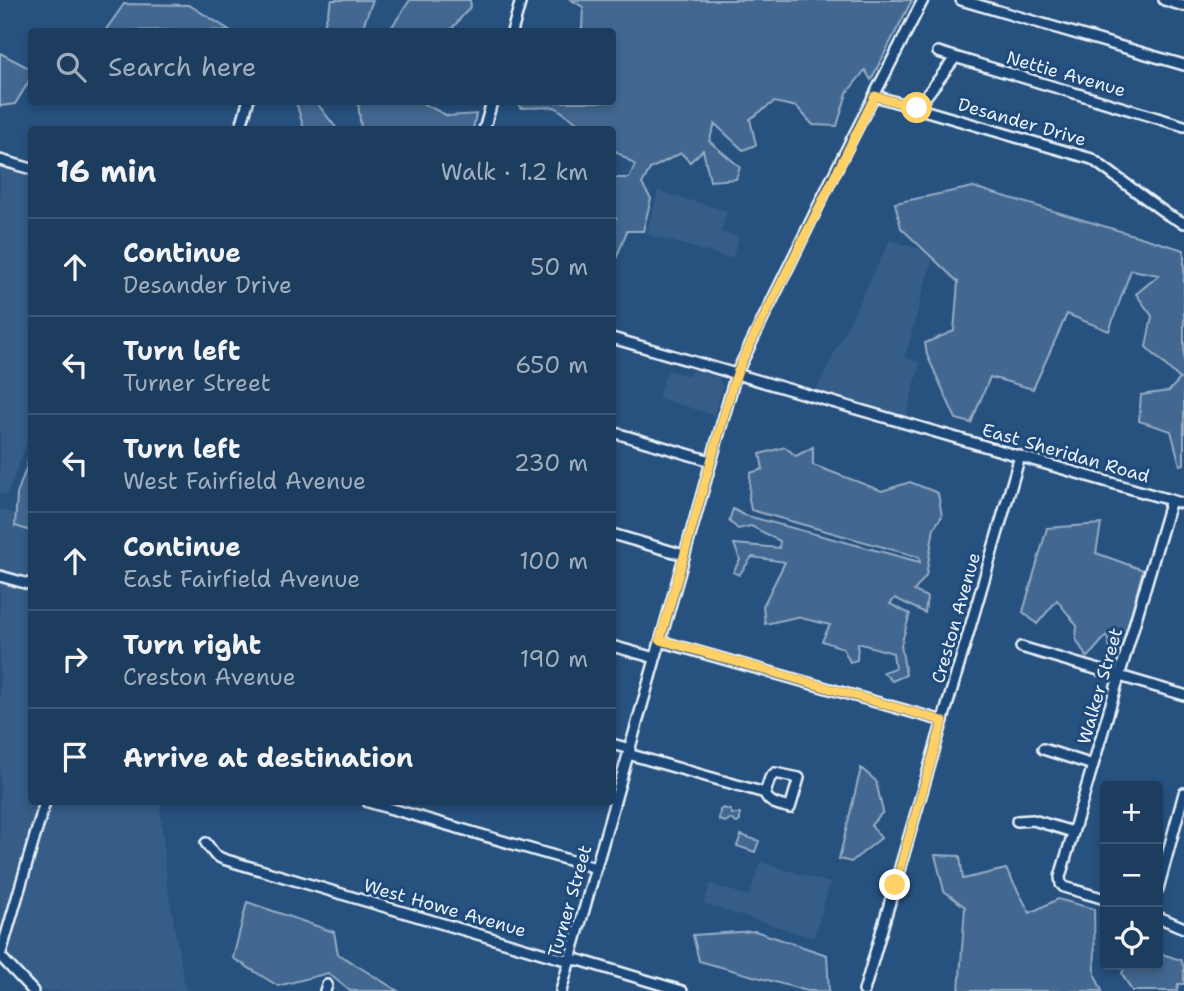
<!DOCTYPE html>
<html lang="en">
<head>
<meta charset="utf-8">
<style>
	body { margin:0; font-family:"Shantell Sans",sans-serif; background:#254465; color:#f1f3f6 }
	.controls { position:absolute; right:21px; bottom:21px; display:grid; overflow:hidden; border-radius:7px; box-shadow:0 4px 10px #0003 }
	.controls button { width:63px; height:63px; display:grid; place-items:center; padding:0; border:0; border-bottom:2px solid #3b5674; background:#1d3d5f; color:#f1f3f6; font:35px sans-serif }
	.stop { position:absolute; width:21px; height:21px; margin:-16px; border:5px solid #ffd166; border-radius:50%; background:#fff }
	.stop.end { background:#ffd166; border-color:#fff; box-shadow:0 2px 7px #0008 }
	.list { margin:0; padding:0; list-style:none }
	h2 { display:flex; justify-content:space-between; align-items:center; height:91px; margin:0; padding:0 28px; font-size:30px }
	h2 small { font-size:23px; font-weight:400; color:#a0aebd }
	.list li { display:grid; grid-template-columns:46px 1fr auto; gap:21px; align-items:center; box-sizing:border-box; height:98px; padding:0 28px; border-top:2px solid #3b5674 }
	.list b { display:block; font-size:26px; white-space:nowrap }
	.list p { margin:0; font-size:23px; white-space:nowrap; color:#a0aebd }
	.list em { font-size:23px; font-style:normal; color:#a0aebd }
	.icon { flex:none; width:38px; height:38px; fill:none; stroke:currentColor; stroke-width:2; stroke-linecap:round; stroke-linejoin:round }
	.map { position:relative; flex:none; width:1184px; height:991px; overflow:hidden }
	.search { position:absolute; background:#1d3d5f; box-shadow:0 4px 10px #0003; left:28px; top:28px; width:588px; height:77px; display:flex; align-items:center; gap:18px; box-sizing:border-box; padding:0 24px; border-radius:7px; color:#a0aebd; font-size:26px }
	.panel { position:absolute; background:#1d3d5f; box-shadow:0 4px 10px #0003; left:28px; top:126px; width:588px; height:679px; border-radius:7px }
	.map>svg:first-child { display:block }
	.built { fill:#355d88 }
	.green { fill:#436891; stroke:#96acc4; stroke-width:2 }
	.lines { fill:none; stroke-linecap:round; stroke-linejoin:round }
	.minor-casing { stroke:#e8f1f8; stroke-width:14 }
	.minor { stroke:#1f4a7a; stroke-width:9 }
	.route { stroke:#ffd166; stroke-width:9 }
	.labels { text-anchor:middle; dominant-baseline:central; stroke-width:6; stroke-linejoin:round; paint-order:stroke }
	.street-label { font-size:18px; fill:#e8f1f8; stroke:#1f4a7a }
</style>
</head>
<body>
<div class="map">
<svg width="1184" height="991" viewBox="0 0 1184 991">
	<rect width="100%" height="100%" fill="#27517f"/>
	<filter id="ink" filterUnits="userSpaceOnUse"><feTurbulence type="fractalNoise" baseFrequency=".0143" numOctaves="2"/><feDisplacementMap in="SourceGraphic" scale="14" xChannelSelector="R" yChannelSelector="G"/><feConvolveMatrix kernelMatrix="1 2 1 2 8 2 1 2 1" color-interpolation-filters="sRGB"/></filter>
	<g filter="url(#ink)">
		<path class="built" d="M0,166L32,175L31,432L7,495L0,493Z
			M658,191L727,211L721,232L739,237L732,259L646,234Z
			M890,240L934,253L905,357L920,363L906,418L815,392Z
			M667,370L689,376L692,370L718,377L723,386L714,415L658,398Z
			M0,509L31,520L32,802H160L167,884L186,991H34L0,956Z
			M760,862L830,883L814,938L704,904L710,884L749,896Z"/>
		<path class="green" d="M332,0H373L361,31H322Z
			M410,0H470L471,6L450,31H389Z
			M571,0H912L871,80L865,70L847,93L837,126L813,125L797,107L774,102L750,119L756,145L743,150L715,124L709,141L740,167L736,179L710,181L703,150L690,162L681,153L650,169L642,184L651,199L643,231H627L614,264H612V220L616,218L613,215V178H629L635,165L613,149L612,130L586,129L555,107L520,108L519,102H612V32L573,31L582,29L583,7Z
			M124,4L189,5L231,31L192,30L105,31Z
			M0,53L31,69V78L15,104L0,106Z
			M296,102H316L337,129H304Z
			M358,102H420L448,116L476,114L473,129H361Z
			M973,187L1184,250V464L1180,465L1171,431L1139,421L1141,395L1169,391L1180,379L1146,347L1152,316L1136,294L1159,275L1131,270L1109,331L1067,314L1033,389L990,377L971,423L956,419L927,355L925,343L954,331L958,282L901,228L895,203Z
			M785,447L796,456L813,447V465L882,491L910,482L938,493L942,516L934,528L926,576L914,591L927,597L925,613L895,598L890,604L910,614L901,645L906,675L892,681L883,672L895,668L893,653L858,643L857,660L850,662L843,648L822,641L830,625L797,617L765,624L763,606L785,562L752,557L739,575L733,572L740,560L734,544L779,548L780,541L751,526L738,529L729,521L733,509L744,515L920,562L919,557L751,510L749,499L750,473L763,469L760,454Z
			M31,454V531L15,526L17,494Z
			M1101,524L1096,553L1143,570L1118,662L1113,663L1107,635L1087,658L1076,639L1077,626L1057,600L1037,624L1023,612L1047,528Z
			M861,768L876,781L883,812L871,825L881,838L851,862L839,859Z
			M723,808L730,810L732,814H740V821L737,823L730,819L725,822L719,820L720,810Z
			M741,835L759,841L755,852L737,846Z
			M935,855L960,856L963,879L1006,869L1030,913L1058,899L1094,909L1095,975L1102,991H959L965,907L944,891Z
			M247,902L334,932L338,954L398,991H350L328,973L278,986L233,958Z
			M755,931L827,955L829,991H807L699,961L693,935Z
			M1158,946L1162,954L1181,960L1184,967V984H1178L1177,991H1132L1122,974L1125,965H1158Z"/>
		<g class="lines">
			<g class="minor-casing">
				<path id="minor" d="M961,0L1184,65
					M1164,0L1184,6
					M512,32L521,0
					M938,52L1184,126
					M875,96L1092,159L1168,215L1184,223
					M917,108L955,58
					M240,130L248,102
					M484,130L492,102
					M0,160L32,169
					M612,338L1184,504
					M612,432L711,461
					M612,534L684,555
					M0,576L32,585
					M660,641L943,721
					M612,646L655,658
					M1021,647L1184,695
					M612,744L630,749
					M1043,749L1093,765
					M628,754L765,793C768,804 780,805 790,808L799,778L775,773L770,778L765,793
					M368,802L596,868
					M1017,821L1033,820L1073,832
					M206,843L215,855L223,859L562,959L579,960L682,991
					M1158,889L1184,793
					M1105,899L1064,887L1061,884L1060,877L1171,500
					M1158,917L1184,928
					M0,956L45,802
					M0,956L33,991
					M325,991L327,985
					M561,991L736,374L839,164L923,0
					M864,991L1020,456"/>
			</g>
			<use href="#minor" class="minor"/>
		</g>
	</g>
	<g class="lines" filter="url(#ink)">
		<path class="route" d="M895,885L943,721L660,640L733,384L742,361L875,96L917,108"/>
	</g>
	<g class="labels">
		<g class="street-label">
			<text transform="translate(1066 74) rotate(16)">Nettie Avenue</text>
			<text transform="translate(1022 122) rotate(16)">Desander Drive</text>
			<text transform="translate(1066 453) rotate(16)">East Sheridan Road</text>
			<text transform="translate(956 618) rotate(-74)">Creston Avenue</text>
			<text transform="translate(1100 686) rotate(-74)">Walker Street</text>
			<text transform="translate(570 901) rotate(-74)">Turner Street</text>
			<text transform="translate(445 908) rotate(16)">West Howe Avenue</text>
		</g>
	</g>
</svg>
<div class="controls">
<button>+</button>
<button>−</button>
<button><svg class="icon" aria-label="locate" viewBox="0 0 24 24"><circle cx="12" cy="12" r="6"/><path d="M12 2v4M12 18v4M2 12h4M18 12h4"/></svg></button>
</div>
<div class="stop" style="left:917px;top:108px"></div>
<div class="stop end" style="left:895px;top:885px"></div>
<div class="search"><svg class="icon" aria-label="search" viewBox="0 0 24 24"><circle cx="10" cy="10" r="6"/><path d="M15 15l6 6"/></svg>Search here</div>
<section class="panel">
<h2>16 min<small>Walk · 1.2 km</small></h2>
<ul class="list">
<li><svg class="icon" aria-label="ahead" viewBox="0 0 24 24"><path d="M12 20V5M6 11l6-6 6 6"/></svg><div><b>Continue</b><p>Desander Drive</p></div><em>50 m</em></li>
<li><svg class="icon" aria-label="left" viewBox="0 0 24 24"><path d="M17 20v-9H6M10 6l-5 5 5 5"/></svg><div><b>Turn left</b><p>Turner Street</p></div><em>650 m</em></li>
<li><svg class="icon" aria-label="left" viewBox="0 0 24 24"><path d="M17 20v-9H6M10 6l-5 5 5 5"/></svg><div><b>Turn left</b><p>West Fairfield Avenue</p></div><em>230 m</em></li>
<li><svg class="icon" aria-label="ahead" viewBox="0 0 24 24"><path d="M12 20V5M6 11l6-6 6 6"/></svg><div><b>Continue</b><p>East Fairfield Avenue</p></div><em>100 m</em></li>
<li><svg class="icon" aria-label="right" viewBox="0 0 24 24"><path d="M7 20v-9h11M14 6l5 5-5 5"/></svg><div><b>Turn right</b><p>Creston Avenue</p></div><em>190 m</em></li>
<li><svg class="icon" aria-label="arrive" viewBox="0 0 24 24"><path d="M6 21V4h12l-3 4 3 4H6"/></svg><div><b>Arrive at destination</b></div></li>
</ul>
</section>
</div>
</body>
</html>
